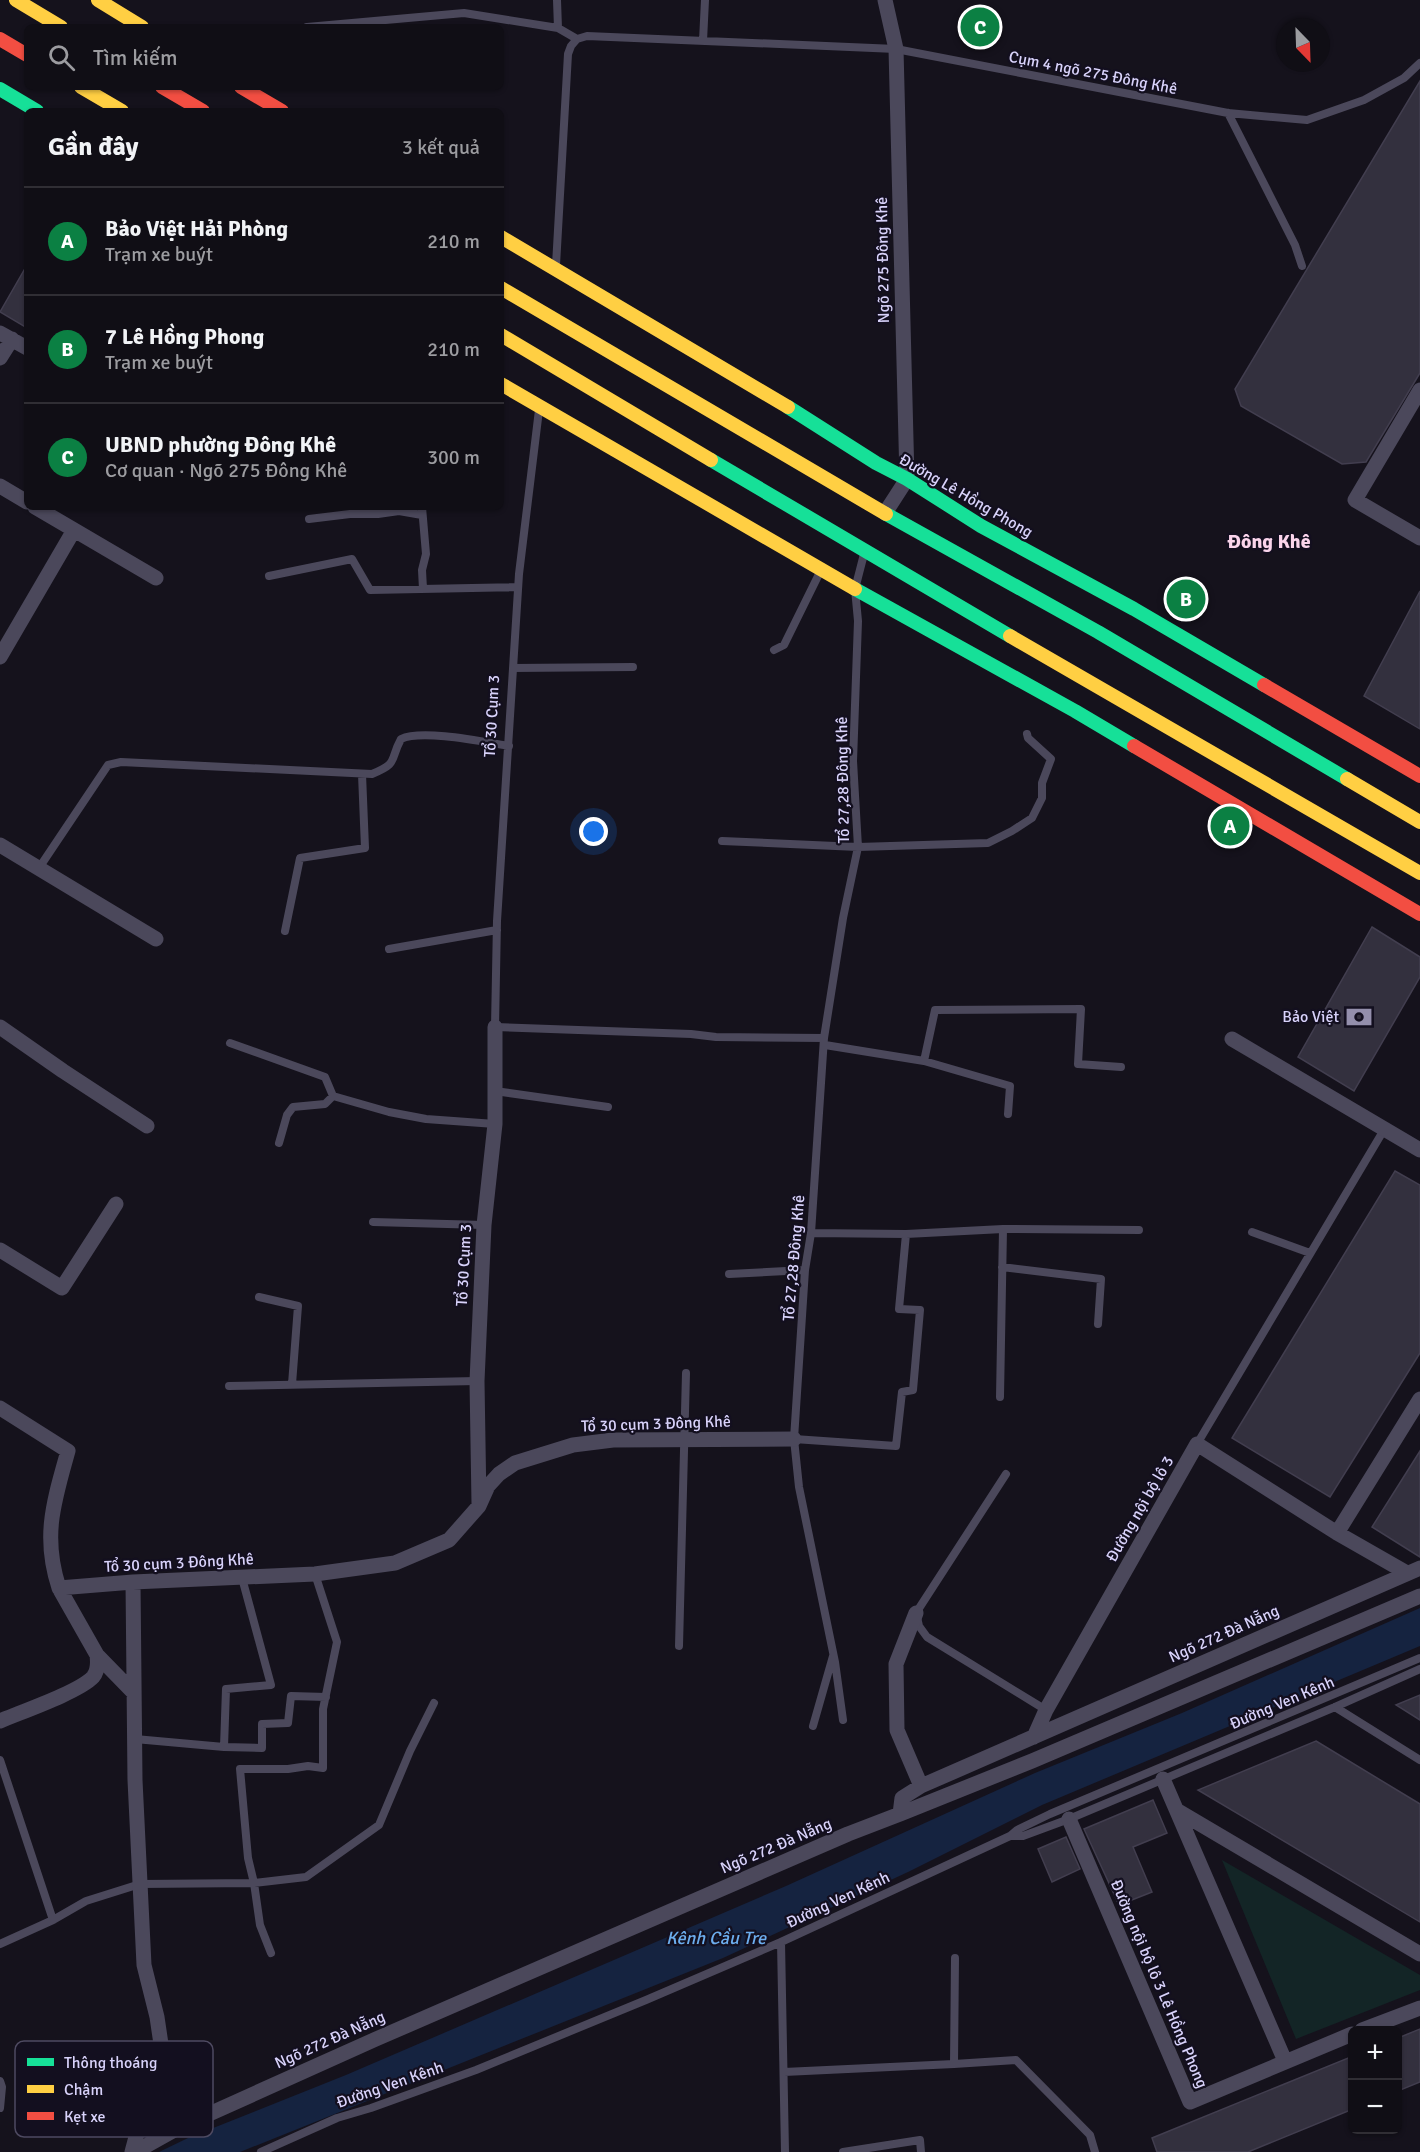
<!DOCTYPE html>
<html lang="vi">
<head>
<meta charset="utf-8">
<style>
	body { margin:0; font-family:Signika,sans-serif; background:#1e1c22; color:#f1f3f6 }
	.controls { position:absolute; right:18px; bottom:18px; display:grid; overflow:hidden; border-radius:9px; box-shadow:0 2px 4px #0004 }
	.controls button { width:54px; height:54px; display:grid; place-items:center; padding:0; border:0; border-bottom:2px solid #302e34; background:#100e15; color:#f1f3f6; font:30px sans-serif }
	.compass { position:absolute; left:1276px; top:18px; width:54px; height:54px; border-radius:50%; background:#100e15; box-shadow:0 2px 4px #0004; rotate:157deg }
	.you { position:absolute; left:594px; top:832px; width:21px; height:21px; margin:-15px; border:4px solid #fff; border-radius:50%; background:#1a73e8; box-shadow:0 0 0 9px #1a73e833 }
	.badge { display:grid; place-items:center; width:39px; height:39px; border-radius:50%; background:#0b8043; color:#fff; font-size:20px; font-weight:700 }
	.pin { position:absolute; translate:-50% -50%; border:3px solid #fff; box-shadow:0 2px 6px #0006 }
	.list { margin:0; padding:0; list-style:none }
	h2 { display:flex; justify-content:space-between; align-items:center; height:78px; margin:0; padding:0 24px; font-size:26px }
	h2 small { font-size:20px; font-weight:400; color:#9c9ca0 }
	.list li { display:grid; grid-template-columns:39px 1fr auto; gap:18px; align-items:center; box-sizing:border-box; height:108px; padding:0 24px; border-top:2px solid #302e34 }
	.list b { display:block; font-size:22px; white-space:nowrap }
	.list p { margin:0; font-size:20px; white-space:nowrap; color:#9c9ca0 }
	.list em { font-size:20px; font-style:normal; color:#9c9ca0 }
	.icon { flex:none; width:33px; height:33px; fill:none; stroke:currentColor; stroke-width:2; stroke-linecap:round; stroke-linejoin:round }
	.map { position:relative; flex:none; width:1420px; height:2152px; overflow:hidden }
	.search { position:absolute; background:#100e15; box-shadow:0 2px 4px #0004; left:24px; top:24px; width:480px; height:66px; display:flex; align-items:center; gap:15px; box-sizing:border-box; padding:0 21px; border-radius:9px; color:#9c9ca0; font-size:22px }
	.panel { position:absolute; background:#100e15; box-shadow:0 2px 4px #0004; left:24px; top:108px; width:480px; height:402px; border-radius:9px }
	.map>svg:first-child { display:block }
	.green { fill:#132526 }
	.water { fill:#152340 }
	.building { fill:#33303e; stroke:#423e4f; stroke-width:1.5 }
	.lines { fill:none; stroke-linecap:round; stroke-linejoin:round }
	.lane { stroke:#4b485b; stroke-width:8 }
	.street { stroke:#4b485b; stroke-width:15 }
	.fast { stroke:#16e098; stroke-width:14 }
	.slow { stroke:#ffcf43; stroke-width:14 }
	.jam { stroke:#f24e42; stroke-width:14 }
	.labels { text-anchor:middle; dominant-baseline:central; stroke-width:4.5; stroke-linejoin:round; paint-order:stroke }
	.street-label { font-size:16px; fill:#d8d2fa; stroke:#130f1f }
	.poi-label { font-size:16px; fill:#d8d2fa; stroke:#130f1f; text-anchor:end }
	.water-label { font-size:18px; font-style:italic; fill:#6cadee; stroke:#130f1f }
	.quarter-label { font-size:20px; font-weight:bold; fill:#fad4eb; stroke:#130f1f }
	.key { fill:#130f1f; stroke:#4e4a61; stroke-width:1.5 }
	.key-label { font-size:16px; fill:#d8d2fa }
</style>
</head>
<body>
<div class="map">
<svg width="1420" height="2152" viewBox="0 0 1420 2152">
	<rect width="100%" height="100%" fill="#15121c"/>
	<path class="green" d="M1222,1860L1420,1975V1990L1296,2039Z"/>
	<path class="water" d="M1420,1608V1646L1042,1805L908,1872L723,1958L240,2152H159L188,2138L346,2075L786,1886L1035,1773L1182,1713Z"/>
	<path class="building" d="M1420,81V373L1366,462L1342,464L1241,406L1235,389Z
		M27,265V328L0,312Z
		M1420,591V729L1364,696Z
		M1372,927L1420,957V977L1354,1091L1298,1057Z
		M1395,1171L1420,1185V1353L1330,1497L1232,1438Z
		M1420,1451V1557L1372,1527Z
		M1420,1695V1720L1396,1705Z
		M1316,1741L1420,1804V1922L1198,1790Z
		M1153,1800L1167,1833L1133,1847L1152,1892L1119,1905L1084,1829Z
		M1066,1837L1080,1869L1052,1882L1038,1849Z
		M1420,2029V2082L1398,2091V2038Z
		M1353,2056V2109L1248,2152H1157L1152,2138Z"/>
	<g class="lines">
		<path class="lane" d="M557,0L558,28
			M307,27L464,13L558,28L577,39L587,36L896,49L1228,113L1307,120L1364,100L1404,78L1420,63
			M703,41L705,0
			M1228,113L1295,245L1302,266
			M556,265L568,54L571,46L577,39
			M539,410L519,574L497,921L495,1027L691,1034L716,1037L824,1038
			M422,507L426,554L422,570L423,589
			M309,519L350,514H378L399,511L422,515
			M269,576L352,559L370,590L518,587
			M774,650L784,645L820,572
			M513,668L633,667
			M722,841L858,847L988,843L1012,831L1032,818L1042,798V783L1051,759L1028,738L1027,734
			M39,868L108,765L121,762L372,774C399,763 389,761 401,739C422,729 484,742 509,746
			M285,931L300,858L365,848L362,774
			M389,949L497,930
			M230,1043L325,1077L333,1096L389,1112L426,1119L495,1124
			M825,1045L924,1061L1010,1086L1008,1114
			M924,1061L935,1010L1081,1009L1078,1064L1121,1067
			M495,1091L608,1107
			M279,1143L287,1115L293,1107L325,1104L333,1096
			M373,1222L484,1225
			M1252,1232L1310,1253
			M811,1233L906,1234L1003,1229L1139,1230
			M1002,1267L1101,1279L1098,1324
			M729,1274L805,1270
			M259,1297L298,1306L292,1384
			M229,1386L477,1381
			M1000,1397L1003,1229
			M794,1439L896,1446L902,1392L913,1390L920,1310L899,1309L906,1234
			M1197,1444L1385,1128
			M1006,1474L916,1613L919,1626L927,1637L1046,1710
			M679,1646L686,1373
			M1335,1707L1420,1760
			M843,1720L835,1662L799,1487L794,1439L805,1270L811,1233L824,1038L843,918L858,847L853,761L858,621L855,589L864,554
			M813,1726L833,1656
			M135,1739L224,1747L226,1689L271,1685L242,1578
			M224,1747L262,1748V1724L288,1723L291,1696L326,1697
			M0,1760L53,1920
			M1010,1836H1023L1069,1819L1335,1707L1420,1669
			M781,1942L785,2152
			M0,1944L53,1920L86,1901L140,1884L254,1883L306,1877L379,1825L410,1751L434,1703
			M271,1953L260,1925L254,1883L248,1858L240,1769H288L308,1766L323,1768V1709L337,1642L315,1574
			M954,2064L1016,2060L1090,2135L1095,2152
			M784,2072L954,2064L955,1958
			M0,2081L2,2087L0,2108
			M261,2152L337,2118L371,2108L476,2070L646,2000L781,1942L1010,1836L1017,1830L1050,1814L1420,1658
			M843,2152L920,2140L921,2152"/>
		<path class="street" d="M0,333L27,348
			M0,358L12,339
			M1420,390L1355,500L1420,538
			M0,486L27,502
			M35,507L156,578
			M885,513L907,479L896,49L885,0
			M0,657L74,530
			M0,845L156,939
			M0,1027L63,1071L147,1126
			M1232,1039L1420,1150
			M0,1250L62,1288L116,1204
			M0,1408L68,1451C54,1501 42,1536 59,1588L133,1582L315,1574L395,1563L449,1540L479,1506L488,1486L499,1474L515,1463L573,1445L613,1440L794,1439
			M479,1504L477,1381L484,1225L495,1124V1027
			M1337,1533L1420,1399
			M916,1613L896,1664L897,1730L921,1786
			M97,1655L133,1692
			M0,1721C21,1712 79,1692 93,1677C98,1671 98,1663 97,1655L59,1588
			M1034,1737L1046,1710L1197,1444L1337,1533L1407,1573
			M1163,1779L1285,2061
			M1178,1811L1420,1954
			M900,1814L1032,1761L1420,1596
			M1069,1819L1190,2102L1352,2034
			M1362,2030L1420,2008
			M149,2089L178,2128
			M132,2152L161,2044L157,2017L144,1965L135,1780L133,1582
			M135,2152L178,2128L376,2039L848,1834L900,1814L902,1798L921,1786L1420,1568"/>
		<path class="fast" d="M0,89L37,111
			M788,407L876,463L907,479L981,526L1134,609L1264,685
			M711,460L1010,636
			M886,514L1098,632L1347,779
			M855,589L1075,711L1134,746"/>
		<path class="slow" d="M16,0L61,27
			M98,0L142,27
			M81,87L122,111
			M501,237L788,407
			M501,288L886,514
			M501,335L711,460
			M501,384L855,589
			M1010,636L1420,873
			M1347,779L1420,822"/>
		<path class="jam" d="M0,39L27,55
			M162,87L203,111
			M241,87L282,111
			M1264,685L1420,776
			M1134,746L1420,914"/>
	</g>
	<defs>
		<g id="bank-bare" transform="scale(2.07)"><path d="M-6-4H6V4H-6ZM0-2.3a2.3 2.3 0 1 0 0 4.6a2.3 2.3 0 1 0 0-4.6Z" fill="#948fac" stroke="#130f1f" stroke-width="2.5" paint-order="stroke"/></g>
	</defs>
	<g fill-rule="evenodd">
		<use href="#bank-bare" x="1359" y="1017"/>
	</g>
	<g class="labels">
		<g class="street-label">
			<text transform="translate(1093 73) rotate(11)">Cụm 4 ngõ 275 Đông Khê</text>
			<text transform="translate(883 260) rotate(-91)">Ngõ 275 Đông Khê</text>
			<text transform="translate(966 496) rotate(30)">Đường Lê Hồng Phong</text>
			<text transform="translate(492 716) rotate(-87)">Tổ 30 Cụm 3</text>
			<text transform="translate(843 780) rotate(-91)">Tổ 27,28 Đông Khê</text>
			<text transform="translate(794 1258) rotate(-85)">Tổ 27,28 Đông Khê</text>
			<text transform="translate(464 1265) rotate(-87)">Tổ 30 Cụm 3</text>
			<text transform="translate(656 1424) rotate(-2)">Tổ 30 cụm 3 Đông Khê</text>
			<text transform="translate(1140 1509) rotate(-60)">Đường nội bộ lô 3</text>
			<text transform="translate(179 1563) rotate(-3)">Tổ 30 cụm 3 Đông Khê</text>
			<text transform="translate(1224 1634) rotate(-24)">Ngõ 272 Đà Nẵng</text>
			<text transform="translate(1282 1703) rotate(-23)">Đường Ven Kênh</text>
			<text transform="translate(776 1846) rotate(-23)">Ngõ 272 Đà Nẵng</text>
			<text transform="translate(838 1900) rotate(-25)">Đường Ven Kênh</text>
			<text transform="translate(1159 1984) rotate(67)">Đường nội bộ lô 3 Lê Hồng Phong</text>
			<text transform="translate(330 2040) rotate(-24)">Ngõ 272 Đà Nẵng</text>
			<text transform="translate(390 2085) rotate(-19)">Đường Ven Kênh</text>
		</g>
		<g class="poi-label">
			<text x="1339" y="1017">Bảo Việt</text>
		</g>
		<g class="water-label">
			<text x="716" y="1938">Kênh Cầu Tre</text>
		</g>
		<g class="quarter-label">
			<text x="1269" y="541">Đông Khê</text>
		</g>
	</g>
	<rect x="15" y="2041" width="198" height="96" rx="9" class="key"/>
	<rect x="27" y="2058" width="27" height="8" fill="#16e098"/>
	<rect x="27" y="2085" width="27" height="8" fill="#ffcf43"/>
	<rect x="27" y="2112" width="27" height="8" fill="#f24e42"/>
	<g class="key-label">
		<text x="64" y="2068">Thông thoáng</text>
		<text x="64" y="2095">Chậm</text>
		<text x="64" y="2122">Kẹt xe</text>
	</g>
</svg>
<div class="controls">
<button>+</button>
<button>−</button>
</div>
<svg class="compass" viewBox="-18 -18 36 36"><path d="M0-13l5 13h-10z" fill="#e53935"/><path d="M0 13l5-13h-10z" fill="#9c9ca0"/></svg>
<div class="you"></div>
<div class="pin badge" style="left:1230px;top:826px">A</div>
<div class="pin badge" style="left:1186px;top:599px">B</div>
<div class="pin badge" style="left:980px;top:27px">C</div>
<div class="search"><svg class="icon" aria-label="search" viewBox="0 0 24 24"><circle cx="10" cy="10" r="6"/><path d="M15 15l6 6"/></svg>Tìm kiếm</div>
<section class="panel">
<h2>Gần đây<small>3 kết quả</small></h2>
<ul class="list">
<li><span class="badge">A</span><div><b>Bảo Việt Hải Phòng</b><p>Trạm xe buýt</p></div><em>210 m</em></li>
<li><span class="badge">B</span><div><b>7 Lê Hồng Phong</b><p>Trạm xe buýt</p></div><em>210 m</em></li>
<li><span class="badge">C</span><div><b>UBND phường Đông Khê</b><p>Cơ quan · Ngõ 275 Đông Khê</p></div><em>300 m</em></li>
</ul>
</section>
</div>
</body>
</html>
